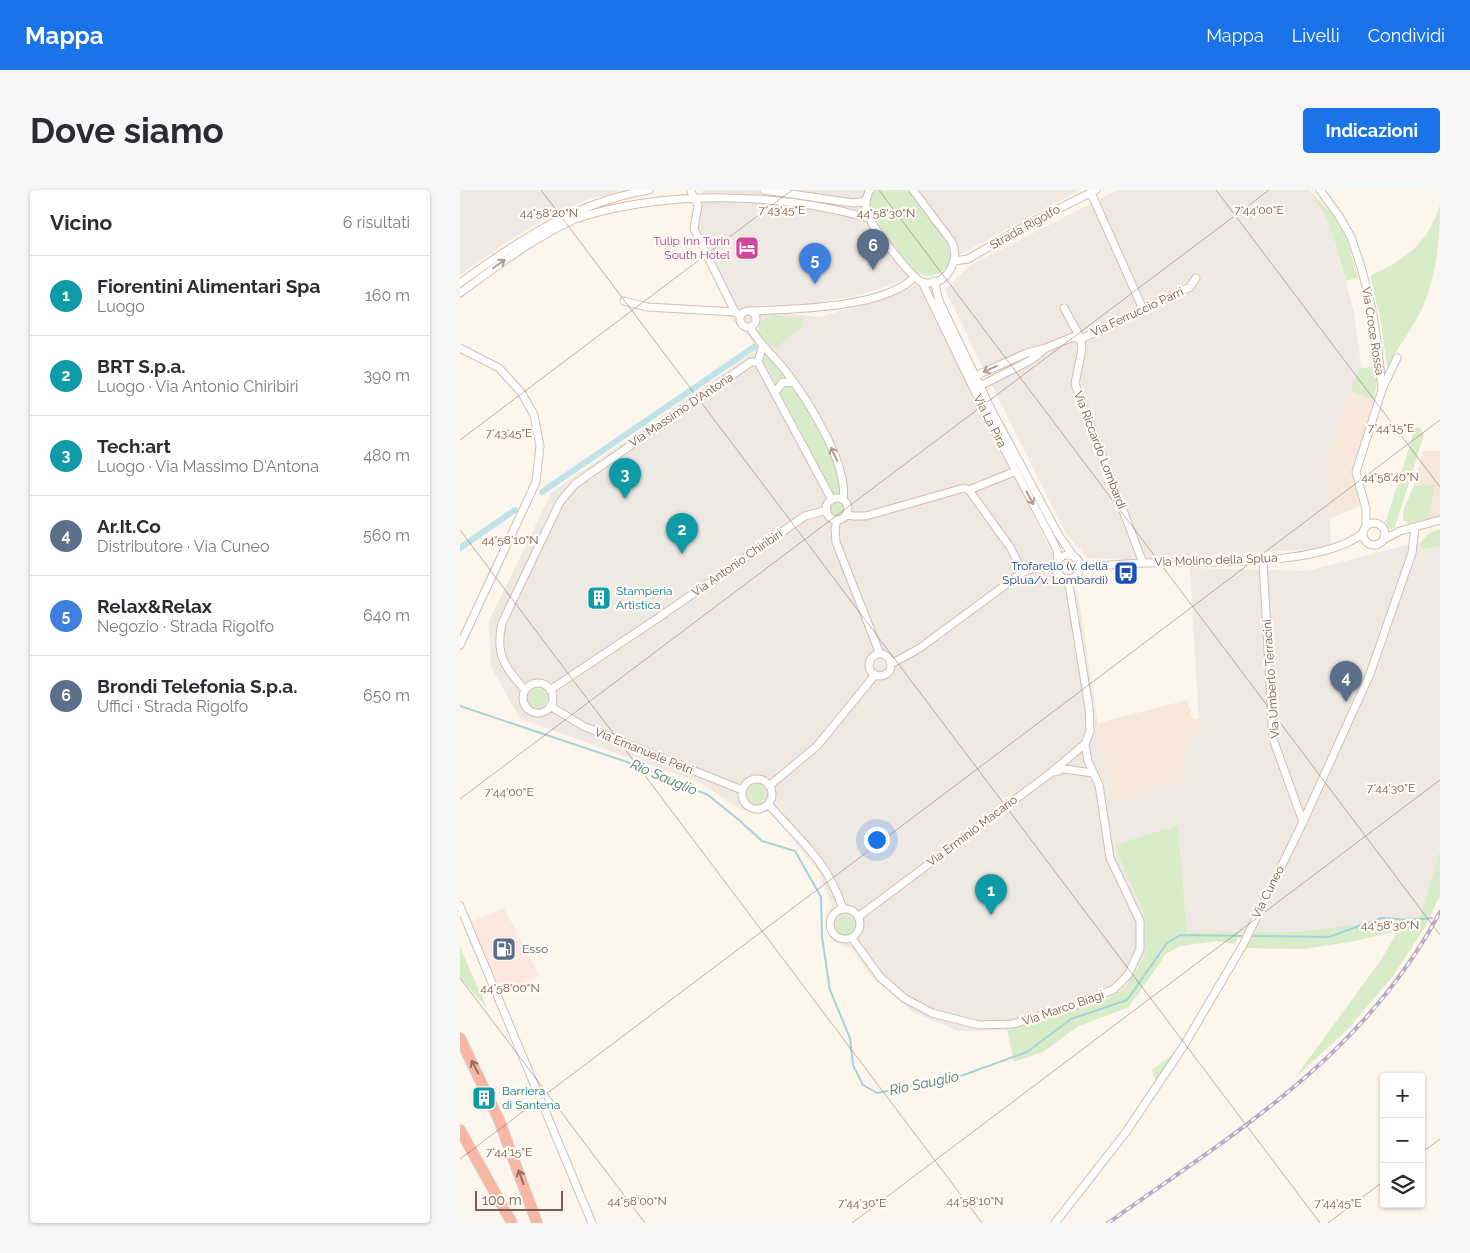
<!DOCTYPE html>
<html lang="it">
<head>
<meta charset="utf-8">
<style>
	body { margin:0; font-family:Raleway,sans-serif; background:#f7f7f7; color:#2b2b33 }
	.controls { position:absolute; right:15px; bottom:15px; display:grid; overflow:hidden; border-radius:5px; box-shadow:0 1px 4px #0004 }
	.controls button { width:45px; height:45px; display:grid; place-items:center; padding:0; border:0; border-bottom:1px solid #e1e1e2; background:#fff; color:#2b2b33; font:25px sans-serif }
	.scale { position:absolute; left:15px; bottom:12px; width:88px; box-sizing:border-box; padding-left:5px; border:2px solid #7a5c4d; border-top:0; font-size:14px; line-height:18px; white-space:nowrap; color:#7a5c4d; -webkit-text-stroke:4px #fffaf3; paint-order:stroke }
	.you { position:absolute; left:416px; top:649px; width:18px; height:18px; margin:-12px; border:4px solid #fff; border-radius:50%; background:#1a73e8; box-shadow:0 0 0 8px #1a73e833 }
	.badge { display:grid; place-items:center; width:32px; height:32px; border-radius:50%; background:#1a73e8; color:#fff; font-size:16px; font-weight:700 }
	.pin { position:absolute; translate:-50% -41px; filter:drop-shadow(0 1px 2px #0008) }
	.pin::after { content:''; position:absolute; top:26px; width:18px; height:15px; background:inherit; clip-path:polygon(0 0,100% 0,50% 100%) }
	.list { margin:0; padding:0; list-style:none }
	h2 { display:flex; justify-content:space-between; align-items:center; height:65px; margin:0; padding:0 20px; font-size:21px }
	h2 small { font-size:16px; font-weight:400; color:#7c7c81 }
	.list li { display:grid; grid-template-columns:32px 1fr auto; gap:15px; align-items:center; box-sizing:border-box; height:80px; padding:0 20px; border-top:1px solid #e1e1e2 }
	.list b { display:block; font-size:19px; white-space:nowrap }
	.list p { margin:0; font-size:16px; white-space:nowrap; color:#7c7c81 }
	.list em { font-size:16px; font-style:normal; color:#7c7c81 }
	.icon { flex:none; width:28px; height:28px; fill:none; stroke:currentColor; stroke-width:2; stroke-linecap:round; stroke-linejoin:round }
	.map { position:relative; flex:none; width:980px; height:1033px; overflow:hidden; border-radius:5px }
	header { display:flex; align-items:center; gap:30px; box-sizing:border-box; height:70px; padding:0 25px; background:#1a73e8; color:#fff }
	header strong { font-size:24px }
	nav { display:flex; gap:28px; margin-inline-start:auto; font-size:18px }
	.intro { display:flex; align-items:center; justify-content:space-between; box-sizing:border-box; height:120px; padding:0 30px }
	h1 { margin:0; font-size:35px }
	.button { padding:12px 22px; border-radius:5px; background:#1a73e8; color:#fff; font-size:18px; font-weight:700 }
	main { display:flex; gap:30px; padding:0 30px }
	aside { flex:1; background:#fff; border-radius:5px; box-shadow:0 1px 4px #0004 }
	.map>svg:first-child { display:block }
	.residential { fill:#f5e8da }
	.commercial { fill:#fde8e0 }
	.industrial { fill:#efe9e4 }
	.green { fill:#d8ecc9 }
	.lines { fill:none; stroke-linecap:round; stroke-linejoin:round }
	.stream { stroke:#a5d3da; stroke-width:2 }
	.canal { stroke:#bfe3e8; stroke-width:6 }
	.minor-casing { stroke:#d1beb0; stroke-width:9 }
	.highway-casing { stroke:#dad1cd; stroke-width:12 }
	.minor { stroke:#fff; stroke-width:7 }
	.highway { stroke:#f7b7a3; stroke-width:10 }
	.rail-casing { stroke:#b9a8c9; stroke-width:4 }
	.rail { stroke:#fffaf3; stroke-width:2; stroke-dasharray:5.5; stroke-linecap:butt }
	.oneway { stroke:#af9d94 }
	.oneway2 { stroke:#936e5e }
	.ticks { fill:none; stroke:#7a5c4d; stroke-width:1; stroke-opacity:0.45 }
	.labels { text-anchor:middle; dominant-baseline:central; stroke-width:4.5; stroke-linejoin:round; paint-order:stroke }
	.street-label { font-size:12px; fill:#7a5c4d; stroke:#fffaf3 }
	.hotel-label { font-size:12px; fill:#b23c85; stroke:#fffaf3; text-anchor:end }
	.transit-label { font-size:12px; fill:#164399; stroke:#fffaf3; text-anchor:end }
	.culture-label { font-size:12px; fill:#0d838f; stroke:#fffaf3; text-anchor:start }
	.service-label { font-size:12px; fill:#4e5e75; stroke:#fffaf3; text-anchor:start }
	.water-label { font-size:14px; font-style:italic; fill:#437c86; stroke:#fffaf3 }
	.ticks-label { font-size:12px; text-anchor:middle; fill:#7a5c4d; stroke:#fffaf3; stroke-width:4.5; stroke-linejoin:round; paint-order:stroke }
</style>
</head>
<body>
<header>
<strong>Mappa</strong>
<nav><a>Mappa</a><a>Livelli</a><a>Condividi</a></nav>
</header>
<div class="intro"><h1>Dove siamo</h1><a class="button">Indicazioni</a></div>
<main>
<aside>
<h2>Vicino<small>6 risultati</small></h2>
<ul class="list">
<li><span class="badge" style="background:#0f9aa8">1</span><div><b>Fiorentini Alimentari Spa</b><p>Luogo</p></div><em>160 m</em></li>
<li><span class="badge" style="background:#0f9aa8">2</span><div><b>BRT S.p.a.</b><p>Luogo · Via Antonio Chiribiri</p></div><em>390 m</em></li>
<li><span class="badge" style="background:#0f9aa8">3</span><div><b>Tech:art</b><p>Luogo · Via Massimo D'Antona</p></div><em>480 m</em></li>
<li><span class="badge" style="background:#5c6f8a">4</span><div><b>Ar.It.Co</b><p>Distributore · Via Cuneo</p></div><em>560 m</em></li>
<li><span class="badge" style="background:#3f7fe0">5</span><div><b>Relax&amp;Relax</b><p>Negozio · Strada Rigolfo</p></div><em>640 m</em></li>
<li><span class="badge" style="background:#5c6f8a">6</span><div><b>Brondi Telefonia S.p.a.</b><p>Uffici · Strada Rigolfo</p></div><em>650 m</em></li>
</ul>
</aside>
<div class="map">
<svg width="980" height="1033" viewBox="0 0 980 1033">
	<rect width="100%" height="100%" fill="#fdf6ec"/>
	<path class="residential" d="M890,201L914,209L892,280L900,316L869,329L865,274Z
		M963,261H980V327L968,331L975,295H954Z
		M727,510L733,530L739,528V538L724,567V592L650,613L638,533Z"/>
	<path class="commercial" d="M44,718L79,785L43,806L11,732Z"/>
	<path class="industrial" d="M0,0H167L130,9L96,23L53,48L0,85Z
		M243,0H620L505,62L440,91L407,103L353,114L300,115L279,119L359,127L425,109L457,94L592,362L618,404L650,613L724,592V567L739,538L730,378L847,381L947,355L960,353L963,360L980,356V658L962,726L837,742L727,743L718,637L656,654L657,663L684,722L685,765L665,799L632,816L547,840L498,841L452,822L411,786L392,759L373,751L367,736L372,715L359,682L309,621L295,624L275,616L241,593L60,529L31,477L29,431L92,302L295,161L291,149L268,126L271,118L237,41Z
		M658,0H849L869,33L894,122L901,178L890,201L865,274L872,358L670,370L628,368L606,344L485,100L510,75Z"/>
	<path class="green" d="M415,0H447L450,3C460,16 484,44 489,58C496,82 467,94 452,79L411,24L410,14Z
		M849,0L873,25L886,47L898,87L886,91L869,33Z
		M980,15C980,50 976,89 961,121C951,140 938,158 927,177L921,132L910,86C945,69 968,54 980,15Z
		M311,125L342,128L344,135L316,158C306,151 295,152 300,133Z
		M309,166L327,188L316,195L303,169Z
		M915,177L917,190L914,209L890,201L901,178Z
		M322,195H332C354,227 379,265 381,304L378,306H373L370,301L320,203Z
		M960,237L964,245L935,337L931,339L928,337L926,331L955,238Z
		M954,295H975L968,331L949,335L943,330V321Z
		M370 319a7 7 0 1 1 14 0a7 7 0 1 1-14 0Z
		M980,339V356L962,360L960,353L969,343Z
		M67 508a10 10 0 1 1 20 0a10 10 0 1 1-20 0Z
		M287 604a10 10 0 1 1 20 0a10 10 0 1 1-20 0Z
		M718,636L727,743L782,742L775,754L756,751L720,756L706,764L669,817L617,837L583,862L554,872L547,840L632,816L665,799L685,765L684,723L657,663L656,654Z
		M980,660V705L965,737L933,786L889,838L834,889L921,770L938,741L890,752L844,759L786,758L795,742H837L961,726Z
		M375 735a10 10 0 1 1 20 0a10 10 0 1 1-20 0Z
		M0,757L27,818L0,788Z
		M716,862L696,891L692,880Z"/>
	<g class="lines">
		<path class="stream" d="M0,516L173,574L248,605L279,630L302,651L335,661L361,707L362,747L370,800L390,848L393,875L403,895L417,903L498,887L567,862L611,829L667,810L707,753L720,745L785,746
			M790,746L869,747L921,728L950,730L972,728"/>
		<path class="canal" d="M82,302L294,157
			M0,358L55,320"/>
		<g class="minor-casing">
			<path id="minor" d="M304,0L393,13L406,11
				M410,0C405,8 405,17 408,26C413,37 452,89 462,92C485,99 501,71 492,52L453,0
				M860,0L879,26L891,47L901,77L912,119L918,158L922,200L896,282L906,319V337
				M231,2L238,15L234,39L275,122L281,125
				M631,3L683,119
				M494,71L508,69L570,33L636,0
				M474,91L479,111L534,225L598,344L614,367
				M462,92L528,228L590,346L597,360L598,370
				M0,93C59,50 116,12 189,0
				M0,103C37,76 73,48 115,29C204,0 317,2 409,28
				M164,111L187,117L275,122
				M604,118L621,149L622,159L615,194L683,373
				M280 129a8 8 0 1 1 16 0a8 8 0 1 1-16 0Z
				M289,121C333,119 422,119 455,87
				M290,137C298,153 313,165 324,179C346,207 389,274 383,310
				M303,155L298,172L372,310
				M0,158L39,178L61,202L74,225L80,256L76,292L0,455
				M586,158L613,147L621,149L730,97L736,88
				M515,186L567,163L586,158L571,170L520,196
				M922,199L937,168
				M316,201L323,192L334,193
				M509,300L556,281
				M366 319a11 11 0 1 1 22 0a11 11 0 1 1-22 0Z
				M387,324L393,326H406L504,298L509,300L550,357L563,382
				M377,330L375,339L376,352L420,464
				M903 344a11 11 0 1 1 22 0a11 11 0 1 1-22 0Z
				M923,350L940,341L980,330
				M596 377a12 12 0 1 1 24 0a12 12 0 1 1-24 0Z
				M803,370L813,549L843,632
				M619,377C641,376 662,374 684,373C739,371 861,378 903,343
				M409 475a11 11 0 1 1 22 0a11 11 0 1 1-22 0Z
				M431,474L460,458L563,382L574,378L596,377
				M63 508a15 15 0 1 1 30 0a15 15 0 1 1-30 0Z
				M65,500C44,476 35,465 42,433L100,312L115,294L291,172H298
				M90,500L198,428L345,326L367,320
				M90,516L123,536L282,600
				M595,582L604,579L633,583
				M282 604a15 15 0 1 1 30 0a15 15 0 1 1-30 0Z
				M309,596L357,556L415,485
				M308,614C340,650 368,672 383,719
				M0,716L132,1033
				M370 734a15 15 0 1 1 30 0a15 15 0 1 1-30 0Z
				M398,727L588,585L625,554
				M392,748L420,787L444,808L472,823L519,835L553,834L620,814L654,799L668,785L680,759V731L650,668L639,595L628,571L625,554L630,541L629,518L608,388
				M595,1033L666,942L723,857L783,755L843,632L910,484L952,363L955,337"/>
		</g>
		<g class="highway-casing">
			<path id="highway" d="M0,848L39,930L77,1033
				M0,940L52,1033"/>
		</g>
		<use href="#minor" class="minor"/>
		<use href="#highway" class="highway"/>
		<g class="rail-casing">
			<path id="rail" d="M648,1033C778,940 902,868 980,722"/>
		</g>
		<use href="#rail" class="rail"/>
	</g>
	<defs><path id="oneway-shaft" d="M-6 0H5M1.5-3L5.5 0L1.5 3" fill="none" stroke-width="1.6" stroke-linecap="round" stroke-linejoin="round" transform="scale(1.25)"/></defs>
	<g class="oneway">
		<use href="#oneway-shaft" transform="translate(39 74) rotate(-35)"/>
		<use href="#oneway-shaft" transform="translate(530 179) rotate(156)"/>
		<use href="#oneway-shaft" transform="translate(374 264) rotate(-116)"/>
		<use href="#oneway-shaft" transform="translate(570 308) rotate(62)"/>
	</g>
	<g class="oneway2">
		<use href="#oneway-shaft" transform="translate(15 877) rotate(-117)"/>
		<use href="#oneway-shaft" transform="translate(61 987) rotate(-110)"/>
	</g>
	<path class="ticks" d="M81,0L860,1033M419,0L980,745M756,0L980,297M0,250L332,0M0,340L522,1033M0,609L809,0M0,788L185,1033M961,963L980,949M0,969L980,230M392,1033L980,590M868,1033L924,991"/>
	<defs>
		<g id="hotel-square" transform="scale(1.25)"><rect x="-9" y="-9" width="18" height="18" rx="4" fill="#d1479c" stroke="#fffaf3"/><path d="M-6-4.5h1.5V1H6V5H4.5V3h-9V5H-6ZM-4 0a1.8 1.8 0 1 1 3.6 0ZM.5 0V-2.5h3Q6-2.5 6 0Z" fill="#fff"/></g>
		<g id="bus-square" transform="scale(1.25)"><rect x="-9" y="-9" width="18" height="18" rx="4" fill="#1a4fb4" stroke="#fffaf3"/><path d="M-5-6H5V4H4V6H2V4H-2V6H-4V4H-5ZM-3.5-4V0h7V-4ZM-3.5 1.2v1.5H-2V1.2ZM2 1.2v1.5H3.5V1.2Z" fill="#fff"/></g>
		<g id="building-square" transform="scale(1.25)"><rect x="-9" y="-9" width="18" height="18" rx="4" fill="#0f9aa8" stroke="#fffaf3"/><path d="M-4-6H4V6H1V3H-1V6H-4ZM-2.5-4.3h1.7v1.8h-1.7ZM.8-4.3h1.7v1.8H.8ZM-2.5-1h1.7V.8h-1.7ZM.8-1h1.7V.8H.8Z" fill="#fff"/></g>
		<g id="fuel-square" transform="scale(1.25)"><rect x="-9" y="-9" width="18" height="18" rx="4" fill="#5c6f8a" stroke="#fffaf3"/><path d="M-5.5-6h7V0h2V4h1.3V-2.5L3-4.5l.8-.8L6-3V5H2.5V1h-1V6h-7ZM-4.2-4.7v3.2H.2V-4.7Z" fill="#fff"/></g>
	</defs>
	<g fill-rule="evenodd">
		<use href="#hotel-square" x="287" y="58"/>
		<use href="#bus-square" x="666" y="383"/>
		<use href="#building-square" x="139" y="408"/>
		<use href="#fuel-square" x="44" y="759"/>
		<use href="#building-square" x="24" y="908"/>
	</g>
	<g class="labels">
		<g class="street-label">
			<text transform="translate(565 37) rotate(-29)">Strada Rigolfo</text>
			<text transform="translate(677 122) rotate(-25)">Via Ferruccio Parri</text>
			<text transform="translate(913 141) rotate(81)">Via Croce Rossa</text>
			<text transform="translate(221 220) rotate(-34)">Via Massimo D'Antona</text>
			<text transform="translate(530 231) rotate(63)">Via La Pira</text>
			<text transform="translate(640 260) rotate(69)">Via Riccardo Lombardi</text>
			<text transform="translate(756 370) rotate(-2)">Via Molino della Splua</text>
			<text transform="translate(277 373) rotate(-35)">Via Antonio Chiribiri</text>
			<text transform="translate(811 489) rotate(-94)">Via Umberto Terracini</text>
			<text transform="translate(184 561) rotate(22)">Via Emanuele Petri</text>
			<text transform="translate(512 641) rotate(-37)">Via Erminio Macario</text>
			<text transform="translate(808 702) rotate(-63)">Via Cuneo</text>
			<text transform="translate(603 818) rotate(-19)">Via Marco Biagi</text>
		</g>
		<g class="hotel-label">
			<text x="270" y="51">Tulip Inn Turin<tspan x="270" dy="14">South Hotel</tspan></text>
		</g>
		<g class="transit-label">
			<text x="648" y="376">Trofarello (v. della<tspan x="648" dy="14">Splua/v. Lombardi)</tspan></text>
		</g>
		<g class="culture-label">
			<text x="156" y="401">Stamperia<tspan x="156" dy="14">Artistica</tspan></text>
			<text x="42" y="901">Barriera<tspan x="42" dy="14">di Santena</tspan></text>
		</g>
		<g class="service-label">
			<text x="62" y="759">Esso</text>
		</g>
		<g class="water-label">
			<text transform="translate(204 587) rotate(23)">Rio Sauglio</text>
			<text transform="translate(464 893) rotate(-12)">Rio Sauglio</text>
		</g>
	</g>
	<g class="ticks-label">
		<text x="322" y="24">7°43'45"E</text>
		<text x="799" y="24">7°44'00"E</text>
		<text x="89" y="27">44°58'20"N</text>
		<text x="426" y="27">44°58'30"N</text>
		<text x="931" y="242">7°44'15"E</text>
		<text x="49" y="247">7°43'45"E</text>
		<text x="930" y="291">44°58'40"N</text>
		<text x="50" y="354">44°58'10"N</text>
		<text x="931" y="602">7°44'30"E</text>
		<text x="49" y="606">7°44'00"E</text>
		<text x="930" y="739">44°58'30"N</text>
		<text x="50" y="802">44°58'00"N</text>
		<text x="49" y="966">7°44'15"E</text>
		<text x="177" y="1015">44°58'00"N</text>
		<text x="515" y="1015">44°58'10"N</text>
		<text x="402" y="1017">7°44'30"E</text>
		<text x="878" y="1017">7°44'45"E</text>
	</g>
</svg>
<div class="controls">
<button>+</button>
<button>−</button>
<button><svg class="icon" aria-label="layers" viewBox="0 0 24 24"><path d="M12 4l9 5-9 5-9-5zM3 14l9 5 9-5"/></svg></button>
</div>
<div class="scale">100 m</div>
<div class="you"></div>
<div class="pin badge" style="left:531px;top:725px;background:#0f9aa8">1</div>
<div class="pin badge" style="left:222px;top:364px;background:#0f9aa8">2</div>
<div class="pin badge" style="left:165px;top:309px;background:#0f9aa8">3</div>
<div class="pin badge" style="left:886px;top:512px;background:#5c6f8a">4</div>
<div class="pin badge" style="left:355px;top:94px;background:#3f7fe0">5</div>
<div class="pin badge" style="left:413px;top:80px;background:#5c6f8a">6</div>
</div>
</main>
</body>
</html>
